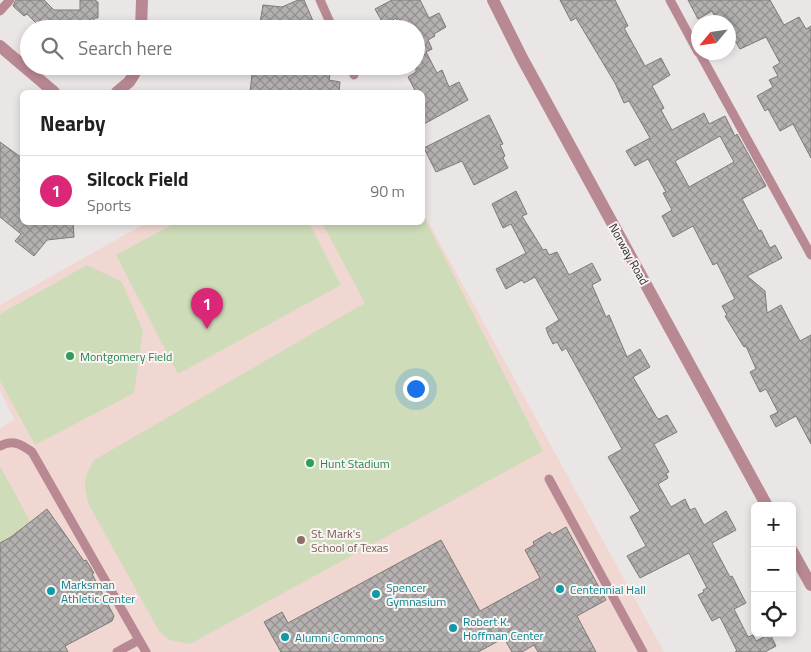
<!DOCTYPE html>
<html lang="en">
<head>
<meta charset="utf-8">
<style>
	body { margin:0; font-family:"Titillium Web",sans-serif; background:#f2f2f2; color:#202124 }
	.controls { position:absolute; right:15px; bottom:15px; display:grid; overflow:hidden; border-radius:8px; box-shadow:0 2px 8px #0003 }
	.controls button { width:45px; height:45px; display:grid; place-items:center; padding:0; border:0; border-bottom:1px solid #e0e0e0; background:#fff; color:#202124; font:25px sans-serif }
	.compass { position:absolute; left:691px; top:15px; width:45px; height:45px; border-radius:50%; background:#fff; box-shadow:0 2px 8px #0003; rotate:241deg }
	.you { position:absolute; left:415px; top:388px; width:18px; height:18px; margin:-12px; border:4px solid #fff; border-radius:50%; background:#1a73e8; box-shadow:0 0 0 8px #1a73e833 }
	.badge { display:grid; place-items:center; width:32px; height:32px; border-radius:50%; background:#db2777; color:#fff; font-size:16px; font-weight:700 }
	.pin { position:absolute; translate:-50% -41px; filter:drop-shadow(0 1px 2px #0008) }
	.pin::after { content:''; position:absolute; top:26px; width:18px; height:15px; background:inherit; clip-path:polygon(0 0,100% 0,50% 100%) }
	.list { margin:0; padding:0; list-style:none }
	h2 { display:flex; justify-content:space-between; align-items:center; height:65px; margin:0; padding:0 20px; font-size:21px }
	h2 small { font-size:16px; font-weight:400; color:#757577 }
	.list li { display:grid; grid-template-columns:32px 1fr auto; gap:15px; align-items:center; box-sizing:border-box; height:70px; padding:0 20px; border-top:1px solid #e0e0e0 }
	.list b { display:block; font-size:19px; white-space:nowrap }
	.list p { margin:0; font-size:16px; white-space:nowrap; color:#757577 }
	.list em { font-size:16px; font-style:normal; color:#757577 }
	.icon { flex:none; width:28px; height:28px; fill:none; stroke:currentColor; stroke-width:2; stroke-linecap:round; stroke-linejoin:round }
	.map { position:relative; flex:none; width:811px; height:652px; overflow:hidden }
	.search { position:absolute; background:#fff; box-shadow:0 2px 8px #0003; left:20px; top:20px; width:405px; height:55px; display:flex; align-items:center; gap:12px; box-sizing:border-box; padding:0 18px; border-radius:28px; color:#757577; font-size:19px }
	.panel { position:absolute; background:#fff; box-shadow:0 2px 8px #0003; left:20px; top:90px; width:405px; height:135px; border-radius:8px }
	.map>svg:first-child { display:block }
	.education { fill:#f1d7d1 }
	.garden { fill:#cedcba }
	.building { fill:url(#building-cross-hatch); stroke:#7d7a78; fill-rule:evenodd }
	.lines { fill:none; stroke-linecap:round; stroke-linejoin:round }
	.lane { stroke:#b98993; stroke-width:9 }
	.street { stroke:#b98993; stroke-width:12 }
	.leisure-dot { fill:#2e9e5b; stroke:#f8f4f2; stroke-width:2 }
	.education-dot { fill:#8d6e63; stroke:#f8f4f2; stroke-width:2 }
	.culture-dot { fill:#0f9aa8; stroke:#f8f4f2; stroke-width:2 }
	.labels { text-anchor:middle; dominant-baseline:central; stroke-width:4; stroke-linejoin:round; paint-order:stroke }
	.street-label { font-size:12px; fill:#2c2b2a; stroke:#f8f4f2 }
	.leisure-label { font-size:12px; fill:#27864d; stroke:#f8f4f2; text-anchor:start }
	.education-label { font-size:12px; fill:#785e54; stroke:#f8f4f2; text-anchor:start }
	.culture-label { font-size:12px; fill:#0d838f; stroke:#f8f4f2; text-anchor:start }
</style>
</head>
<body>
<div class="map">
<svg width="811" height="652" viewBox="0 0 811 652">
	<defs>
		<pattern id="building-cross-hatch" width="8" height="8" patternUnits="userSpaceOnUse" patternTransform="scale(1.25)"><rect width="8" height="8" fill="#b5b1b0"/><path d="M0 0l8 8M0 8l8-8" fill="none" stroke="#93908f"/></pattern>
	</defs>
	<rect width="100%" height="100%" fill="#eae6e5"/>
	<path class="education" d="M423,212L664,652H0V428L14,420L0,390V305L146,223L422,222Z"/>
	<path class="garden" d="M423,215L543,451L190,644L169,640L159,631L89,505C83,483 83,480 94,460L365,303L322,223L422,222Z
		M175,223H309L341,285L178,374L116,255Z
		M87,265L122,282L143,331L134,393L35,445L0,381V314Z
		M0,466L32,525L0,543Z"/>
	<path class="building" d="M16,0H44L54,10H80V0H96V2H98V18H94V28L90,29H42L27,14L24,16L13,6Z
		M298,0H304L313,21L296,29H259L263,5L282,7Z
		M392,0H420L429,18L439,13L446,27L434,34L435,36L428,40L432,49L426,52L437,73L442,70L449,87L459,82L468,100L422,125V92H416L408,77L416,72V29H401L396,18L384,25L375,9Z
		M560,0H615L628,26L624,28L645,66L661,58L670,75L652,86L664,108L661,110L672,130L704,113L709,124L725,116L735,136L737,134L766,186L742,199L759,231L761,230L770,248L775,245L782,258L747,276L765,291L767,313L781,305L800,341L811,335V444L796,416L776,427L770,416L778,412L766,389L760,392L750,372L756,369L746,346L744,347L725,316L727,315L722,306L735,299L717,263L713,265L693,226L673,237L662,216L672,210L663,193L666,192L648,159L635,166L626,151L650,138L629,101L624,103L615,83L576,18L571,21ZM720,136L734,162L689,187L675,161Z
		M688,0H770L784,25L799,17L806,29L811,26V158L793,124L780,131L768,109L765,111L757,96L773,87L769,80L778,76L773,67L780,63L766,37L740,49L736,42L733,44L728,37V22H718L712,11L698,19Z
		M253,66H294L293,70L330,74L329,80L340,82L339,92H250Z
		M489,115L503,144L500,145L505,156L503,158L508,168L474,185L462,161L436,172L424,148Z
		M0,142L22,158V222H73L74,237L47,240L34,256L15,241L21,234L0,217Z
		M516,191L527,214L522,216L543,250L546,249L549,255L557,252L569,275L592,263L601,280L592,285L606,317L609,315L627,357L640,349L650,367L633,377L657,418L659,419L667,415L677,432L654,444L669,472L666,473L668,478L658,484L671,507L685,499L690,510L695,508L704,525L726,511L736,530L712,543L730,577L732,576L746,603L734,609L748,637L753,635L756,641L770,634L776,646L765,652H735L737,651L720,617L712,621L698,595L704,592L703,590L707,588L689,553L640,578L627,556L646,546L630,517L640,511L608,457L622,449L566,348L562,351L557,342L553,344L548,334L546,328L559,320L535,277L524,283L522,280L506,289L496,269L526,253L511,224L503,228L492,204Z
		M47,509L84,561L86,560L94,573L92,574L114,616L112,621L65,646L68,652H0V543L11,537Z
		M566,527L606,600L577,616L596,652H538L534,645L522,652H512L504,638L478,652H281L264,622L282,612L288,623L441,540L480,611L540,578L525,550L534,545L533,542L550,532L552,535Z"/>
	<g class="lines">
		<path class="lane" d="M320,0L333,29
			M670,0L698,52
			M0,11L10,0
			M699,52L811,255
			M350,66L354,75
			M0,446C12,439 21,444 32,452L146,652
			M549,479L643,652
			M117,652L139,640"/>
		<path class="street" d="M493,0L522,58L767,506
			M141,29L142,0
			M0,46L54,92
			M117,92L129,82L139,66
			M792,551L811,585"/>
	</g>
	<g class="leisure-dot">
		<circle cx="70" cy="356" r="5"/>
		<circle cx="310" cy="463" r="5"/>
	</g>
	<circle class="education-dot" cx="301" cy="540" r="5"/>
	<g class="culture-dot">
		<circle cx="560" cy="589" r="5"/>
		<circle cx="51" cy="591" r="5"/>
		<circle cx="376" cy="594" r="5"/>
		<circle cx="453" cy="628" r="5"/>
		<circle cx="285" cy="637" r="5"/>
	</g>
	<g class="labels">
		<g class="street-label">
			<text transform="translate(629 254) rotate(61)">Norway Road</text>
		</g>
		<g class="leisure-label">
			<text x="80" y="356">Montgomery Field</text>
			<text x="320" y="463">Hunt Stadium</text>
		</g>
		<g class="education-label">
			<text x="311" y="533">St. Mark's<tspan x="311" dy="14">School of Texas</tspan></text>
		</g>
		<g class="culture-label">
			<text x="61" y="584">Marksman<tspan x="61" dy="14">Athletic Center</tspan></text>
			<text x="386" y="587">Spencer<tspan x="386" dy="14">Gymnasium</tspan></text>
			<text x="570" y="589">Centennial Hall</text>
			<text x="463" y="621">Robert K.<tspan x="463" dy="14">Hoffman Center</tspan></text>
			<text x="295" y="637">Alumni Commons</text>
		</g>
	</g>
</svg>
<div class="controls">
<button>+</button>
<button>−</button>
<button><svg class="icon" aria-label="locate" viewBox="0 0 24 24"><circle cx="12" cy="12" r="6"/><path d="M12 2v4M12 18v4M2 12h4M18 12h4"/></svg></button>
</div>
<svg class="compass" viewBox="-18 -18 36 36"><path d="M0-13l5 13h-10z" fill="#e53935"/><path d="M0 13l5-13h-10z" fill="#757577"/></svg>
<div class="you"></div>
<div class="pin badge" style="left:207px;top:329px">1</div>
<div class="search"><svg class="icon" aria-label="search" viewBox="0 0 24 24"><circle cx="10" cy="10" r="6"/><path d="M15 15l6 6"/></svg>Search here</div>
<section class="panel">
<h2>Nearby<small></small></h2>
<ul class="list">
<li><span class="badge">1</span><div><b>Silcock Field</b><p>Sports</p></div><em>90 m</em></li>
</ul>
</section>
</div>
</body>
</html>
